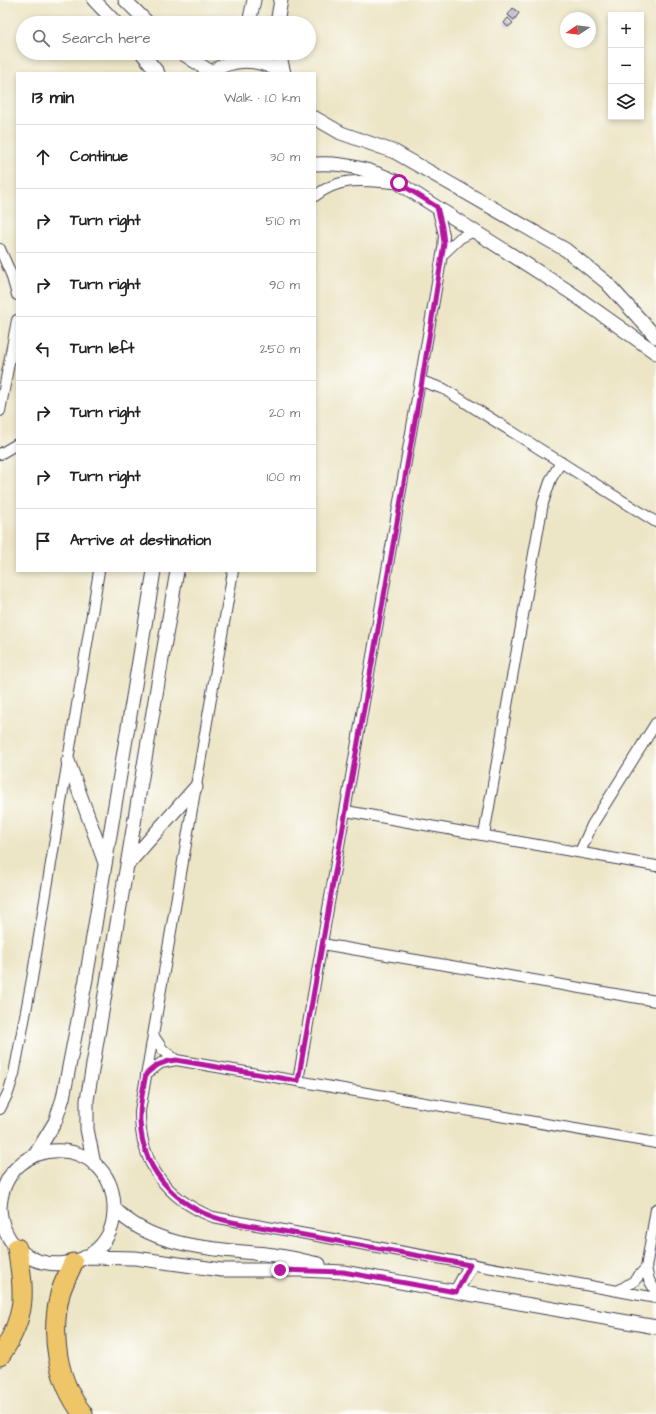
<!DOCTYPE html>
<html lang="en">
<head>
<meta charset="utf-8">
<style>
	body { margin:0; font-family:"Architects Daughter",sans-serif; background:#f6f6f6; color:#222 }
	.controls { position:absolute; right:12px; top:12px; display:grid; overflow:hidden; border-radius:0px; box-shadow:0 2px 6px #0003 }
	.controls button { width:36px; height:36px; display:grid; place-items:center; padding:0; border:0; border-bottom:1px solid #e0e0e0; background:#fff; color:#222; font:20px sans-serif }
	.compass { position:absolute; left:560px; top:12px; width:36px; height:36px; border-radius:50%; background:#fff; box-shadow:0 2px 6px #0003; rotate:257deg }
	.stop { position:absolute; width:12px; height:12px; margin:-9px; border:3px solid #b5179e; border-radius:50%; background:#fff }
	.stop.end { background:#b5179e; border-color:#fff; box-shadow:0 1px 4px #0008 }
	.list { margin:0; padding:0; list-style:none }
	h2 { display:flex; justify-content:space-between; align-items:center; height:52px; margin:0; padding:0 16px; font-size:17px }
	h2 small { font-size:13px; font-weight:400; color:#767676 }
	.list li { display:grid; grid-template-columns:26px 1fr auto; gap:12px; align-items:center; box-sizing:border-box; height:64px; padding:0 16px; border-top:1px solid #e0e0e0 }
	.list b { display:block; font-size:15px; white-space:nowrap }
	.list em { font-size:13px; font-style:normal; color:#767676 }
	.icon { flex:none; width:22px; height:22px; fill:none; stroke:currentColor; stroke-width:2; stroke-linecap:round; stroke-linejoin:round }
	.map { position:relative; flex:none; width:656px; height:1414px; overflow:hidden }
	.search { position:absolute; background:#fff; box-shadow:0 2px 6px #0003; left:16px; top:16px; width:300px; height:44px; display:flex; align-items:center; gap:10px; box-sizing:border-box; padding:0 14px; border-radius:22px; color:#767676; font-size:15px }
	.panel { position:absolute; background:#fff; box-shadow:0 2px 6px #0003; left:16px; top:72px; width:300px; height:500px; border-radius:0px }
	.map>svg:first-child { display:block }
	.building { fill:#ada5cf }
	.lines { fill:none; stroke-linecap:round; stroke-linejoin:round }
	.minor-casing { stroke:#403f50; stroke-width:12 }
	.tertiary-casing { stroke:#403f50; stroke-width:15 }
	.motorway-casing { stroke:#403f50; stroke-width:21 }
	.minor { stroke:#fff; stroke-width:10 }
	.tertiary { stroke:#fff; stroke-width:13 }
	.motorway { stroke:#eec569; stroke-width:19 }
	.route { stroke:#b5179e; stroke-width:5 }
</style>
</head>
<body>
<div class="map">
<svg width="656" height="1414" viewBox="0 0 656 1414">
	<rect width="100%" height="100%" fill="#fdfcf7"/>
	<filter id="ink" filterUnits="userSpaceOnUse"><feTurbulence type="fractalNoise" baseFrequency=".025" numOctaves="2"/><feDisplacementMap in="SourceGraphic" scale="8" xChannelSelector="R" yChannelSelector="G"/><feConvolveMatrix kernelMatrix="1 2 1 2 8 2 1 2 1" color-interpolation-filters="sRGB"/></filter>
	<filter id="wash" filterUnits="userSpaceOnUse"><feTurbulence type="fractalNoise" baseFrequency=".012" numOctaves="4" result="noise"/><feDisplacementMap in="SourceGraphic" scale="16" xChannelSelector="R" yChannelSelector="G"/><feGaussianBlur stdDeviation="0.9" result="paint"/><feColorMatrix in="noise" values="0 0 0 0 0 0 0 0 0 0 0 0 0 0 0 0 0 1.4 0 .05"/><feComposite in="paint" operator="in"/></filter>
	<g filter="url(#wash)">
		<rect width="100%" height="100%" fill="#ece5c6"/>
		<g id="blocks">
			<path class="building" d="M513,8L519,13L514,20L508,15Z
				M508,18L513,23L508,27L504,23Z"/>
		</g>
	</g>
	<g filter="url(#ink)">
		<use href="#blocks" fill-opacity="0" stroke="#403f50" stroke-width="1"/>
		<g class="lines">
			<g class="minor-casing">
				<path id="minor" d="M315,196C341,176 362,181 393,183
					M0,249L11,274L17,295
					M442,255L460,238L474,231
					M421,381L444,389L656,522
					M0,411L17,320
					M0,454L17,444
					M233,571L140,1111C139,1162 166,1199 213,1217L656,1298
					M346,811L656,866
					M484,835L543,503L551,479L561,462
					M580,852L592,825L656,723
					M322,944L656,1001
					M153,1035L163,1050L176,1060
					M146,1074L161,1063L176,1060L656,1143
					M298,1081L443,249L444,235L437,207
					M0,1109L8,1093L14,1074L32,979L99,571
					M656,1209L646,1268L649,1280L656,1292
					M618,1291L634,1281L646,1268"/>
			</g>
			<g class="tertiary-casing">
				<path id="tertiary" d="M94,0L116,23
					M125,0L148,23
					M249,23L254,0
					M277,23L281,0
					M142,53L158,73
					M182,53L211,72
					M279,53L284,73
					M210,73C234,56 260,59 284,73
					M315,118L341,133L395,152L566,250L606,282L656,337
					M315,164C344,162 370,169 397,182L570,292L656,353
					M68,761L105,863
					M128,864L196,787
					M35,1155L55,1122L63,1098L86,979L154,571
					M94,1164L87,1129V1100L177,571
					M0,1208C4,1132 111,1132 114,1206C117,1279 6,1286 0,1209
					M114,1208C154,1250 220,1249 274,1255C289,1257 304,1261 319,1264
					M86,1257L135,1258L222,1270H302L343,1272L656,1327
					M456,1292L471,1265"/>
			</g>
			<g class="motorway-casing">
				<path id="motorway" d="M73,1263C69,1273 63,1283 60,1294C50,1335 57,1381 83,1414
					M0,1356C27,1316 25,1293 17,1248"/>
			</g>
			<use href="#minor" class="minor"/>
			<use href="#tertiary" class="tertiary"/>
			<use href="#motorway" class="motorway"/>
		</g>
	</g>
	<g class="lines" filter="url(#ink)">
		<path class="route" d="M280,1270L343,1272L456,1292L470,1265L232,1222C182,1212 143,1175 140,1122C139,1106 143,1089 146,1074C155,1065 164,1061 176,1060L298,1081L422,381L444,243L442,227L437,207L399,183"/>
	</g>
</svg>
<div class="controls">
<button>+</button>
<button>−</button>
<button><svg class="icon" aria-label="layers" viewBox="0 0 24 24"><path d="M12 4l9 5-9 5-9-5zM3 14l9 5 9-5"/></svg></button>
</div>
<svg class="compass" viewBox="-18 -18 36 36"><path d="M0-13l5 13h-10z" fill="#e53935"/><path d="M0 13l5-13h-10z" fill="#767676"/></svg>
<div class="stop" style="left:399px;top:183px"></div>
<div class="stop end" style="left:280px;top:1270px"></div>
<div class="search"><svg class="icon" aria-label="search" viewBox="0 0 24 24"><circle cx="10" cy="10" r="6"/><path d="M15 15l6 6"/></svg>Search here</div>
<section class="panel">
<h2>13 min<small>Walk · 1.0 km</small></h2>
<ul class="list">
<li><svg class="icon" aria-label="ahead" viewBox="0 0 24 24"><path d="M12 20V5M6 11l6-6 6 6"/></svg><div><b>Continue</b></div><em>30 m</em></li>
<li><svg class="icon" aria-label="right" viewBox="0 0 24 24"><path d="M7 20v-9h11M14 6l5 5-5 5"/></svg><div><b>Turn right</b></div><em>510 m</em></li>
<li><svg class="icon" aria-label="right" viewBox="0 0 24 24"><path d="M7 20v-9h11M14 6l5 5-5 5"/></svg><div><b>Turn right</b></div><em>90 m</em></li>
<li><svg class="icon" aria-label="left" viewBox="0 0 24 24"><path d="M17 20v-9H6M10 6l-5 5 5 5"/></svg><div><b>Turn left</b></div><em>250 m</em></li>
<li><svg class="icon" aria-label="right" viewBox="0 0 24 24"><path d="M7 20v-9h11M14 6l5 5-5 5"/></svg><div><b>Turn right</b></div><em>20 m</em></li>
<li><svg class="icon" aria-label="right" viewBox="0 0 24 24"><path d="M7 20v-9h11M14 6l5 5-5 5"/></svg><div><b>Turn right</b></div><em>100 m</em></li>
<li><svg class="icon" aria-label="arrive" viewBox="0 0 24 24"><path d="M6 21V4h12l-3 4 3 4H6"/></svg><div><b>Arrive at destination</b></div></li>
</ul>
</section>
</div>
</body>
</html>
